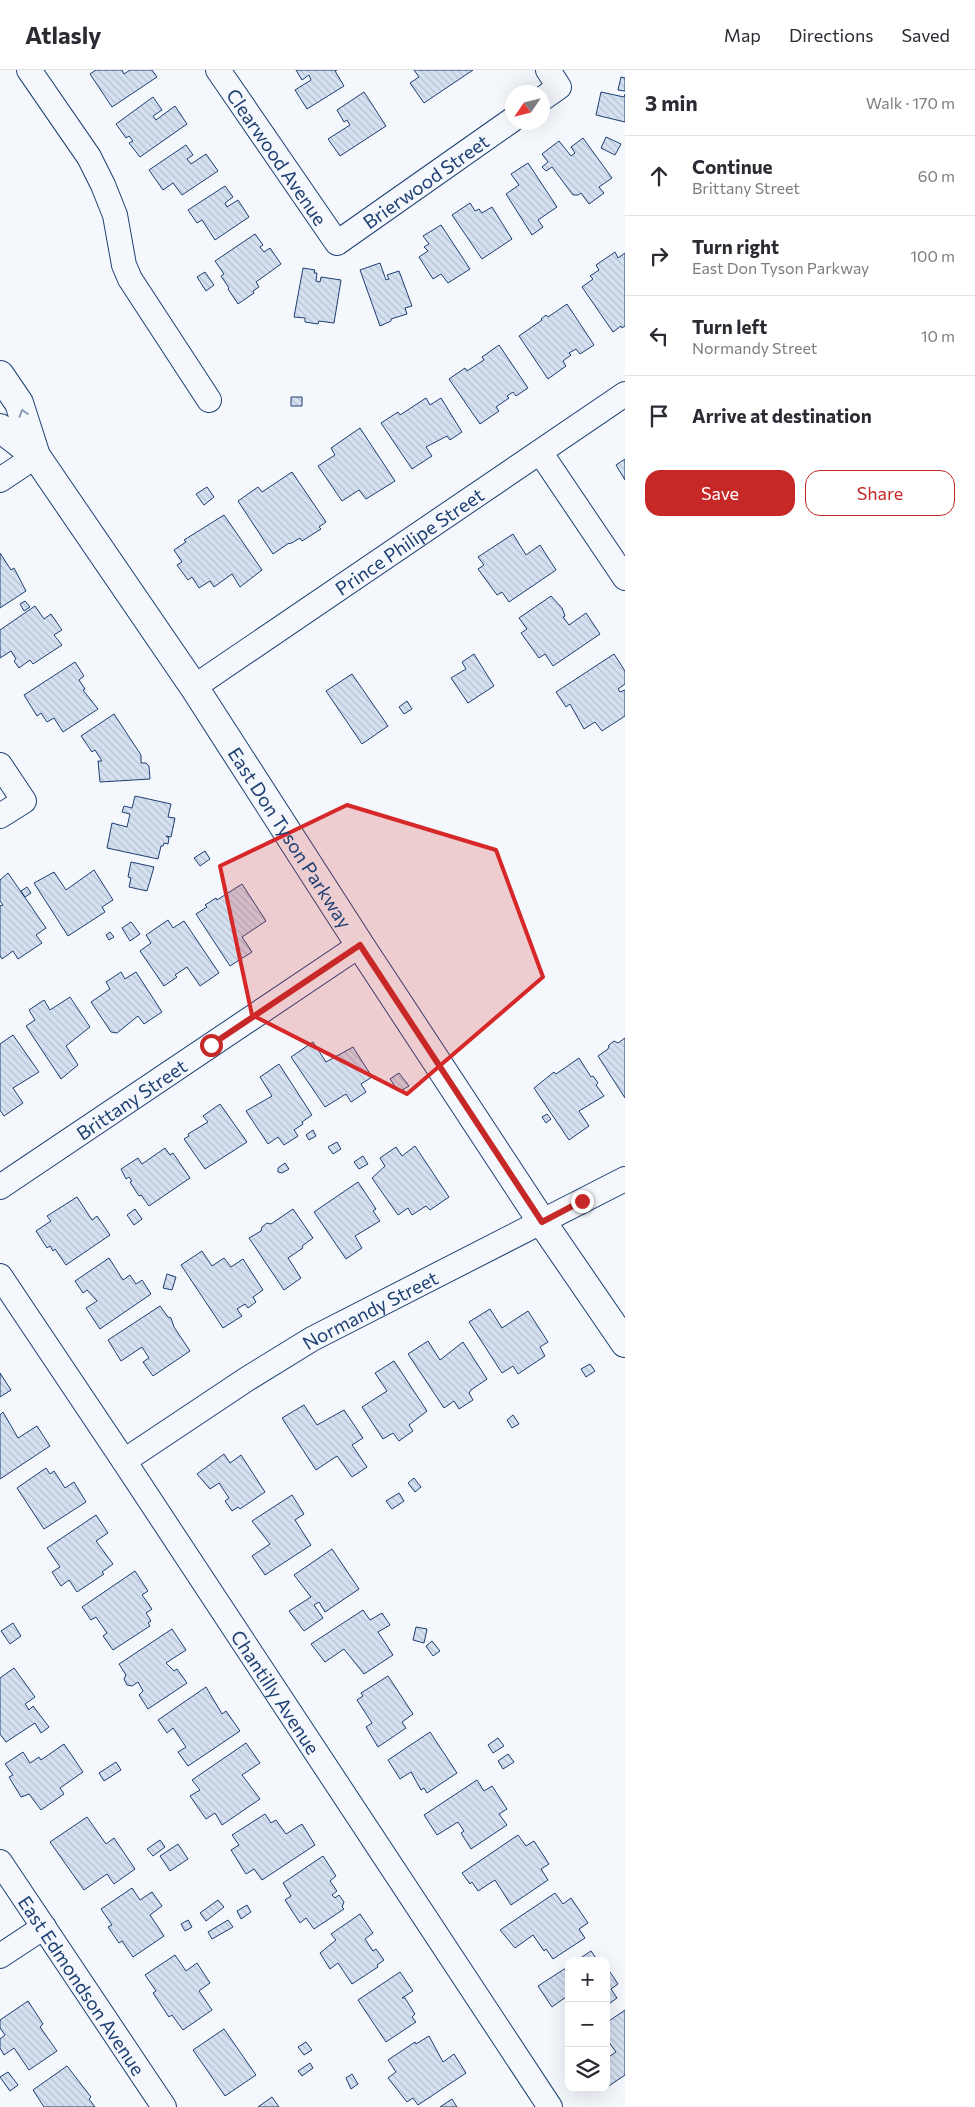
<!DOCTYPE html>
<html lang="en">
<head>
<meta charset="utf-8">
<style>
	body { margin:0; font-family:Commissioner,sans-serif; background:#f2f2f3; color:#2b2b33 }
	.controls { position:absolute; right:15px; bottom:15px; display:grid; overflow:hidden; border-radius:10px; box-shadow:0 5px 20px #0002 }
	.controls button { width:45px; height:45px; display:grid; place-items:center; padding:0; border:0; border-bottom:1px solid #e1e1e2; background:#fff; color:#2b2b33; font:25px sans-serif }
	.compass { position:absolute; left:505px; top:15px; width:45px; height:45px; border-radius:50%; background:#fff; box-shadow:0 5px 20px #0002; rotate:235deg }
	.stop { position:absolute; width:15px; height:15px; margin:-11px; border:4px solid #c62828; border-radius:50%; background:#fff }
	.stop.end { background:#c62828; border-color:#fff; box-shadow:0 1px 5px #0008 }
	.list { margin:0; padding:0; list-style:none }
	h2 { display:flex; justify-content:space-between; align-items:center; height:65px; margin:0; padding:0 20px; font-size:21px }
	h2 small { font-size:16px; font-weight:400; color:#7c7c81 }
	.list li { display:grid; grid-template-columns:32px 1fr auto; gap:15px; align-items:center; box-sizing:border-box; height:80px; padding:0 20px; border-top:1px solid #e1e1e2 }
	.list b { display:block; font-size:19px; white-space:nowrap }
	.list p { margin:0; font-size:16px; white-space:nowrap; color:#7c7c81 }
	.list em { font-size:16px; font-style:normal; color:#7c7c81 }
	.actions { display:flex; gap:10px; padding:15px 20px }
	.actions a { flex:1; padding:11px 0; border:1px solid #c62828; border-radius:15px; text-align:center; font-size:18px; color:#c62828 }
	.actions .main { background:#c62828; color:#fff }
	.icon { flex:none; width:28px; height:28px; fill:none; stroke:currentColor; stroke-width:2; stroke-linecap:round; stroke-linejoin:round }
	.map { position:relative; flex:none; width:625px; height:2037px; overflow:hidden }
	header { display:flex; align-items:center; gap:30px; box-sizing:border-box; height:70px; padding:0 25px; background:#fff; border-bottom:1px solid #e1e1e2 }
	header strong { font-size:24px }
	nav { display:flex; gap:28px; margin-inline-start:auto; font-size:18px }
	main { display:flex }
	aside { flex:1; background:#fff }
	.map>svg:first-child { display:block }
	.building { fill:url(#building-back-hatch); stroke:#1d3f73 }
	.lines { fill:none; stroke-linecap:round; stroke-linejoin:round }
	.minor-casing { stroke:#1d3f73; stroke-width:26 }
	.major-casing { stroke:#1d3f73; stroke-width:30 }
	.minor { stroke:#f4f7fb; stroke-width:24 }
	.major { stroke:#f4f7fb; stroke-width:28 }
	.oneway { stroke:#889bb7 }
	.route { stroke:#c62828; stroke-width:6 }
	.marked { fill:#d62828; fill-opacity:0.2; stroke:#d62828; stroke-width:4; stroke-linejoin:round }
	.labels { text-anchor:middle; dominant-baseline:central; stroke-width:4; stroke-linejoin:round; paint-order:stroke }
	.street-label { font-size:19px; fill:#1d3f73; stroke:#f4f7fb }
</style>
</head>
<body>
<header>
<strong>Atlasly</strong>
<nav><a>Map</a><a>Directions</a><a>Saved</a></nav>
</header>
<main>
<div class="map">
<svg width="625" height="2037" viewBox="0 0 625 2037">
	<defs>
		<pattern id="building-back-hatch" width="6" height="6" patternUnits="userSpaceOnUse" patternTransform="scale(1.25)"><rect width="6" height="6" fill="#d5e0f0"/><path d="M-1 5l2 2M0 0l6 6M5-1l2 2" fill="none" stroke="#b6c1d1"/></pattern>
	</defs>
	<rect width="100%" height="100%" fill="#f4f7fb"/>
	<path class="building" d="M96,0H122L124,4L130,0H152L157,7L112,37L90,4Z
		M296,0H337L335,1L344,16L307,39L295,20L311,10L309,5L302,10Z
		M414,0H473L424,33L410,13L419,7Z
		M621,7L625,8V21L618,20Z
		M364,22L386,56L340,86L328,69L350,55L347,50L344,52L337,40Z
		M601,22L624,27L625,24V52L596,45Z
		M153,27L162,40L153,46L156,50L175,36L187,54L140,87L129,73L133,71L129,66L126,68L116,54Z
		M606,67L621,74L615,85L601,78Z
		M583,68L612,108L599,117L604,123L589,134L581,123L578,125H573L552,97L546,101L542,97L548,92L542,84L559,71L571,86L575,83L571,77Z
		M186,75L193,85L187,89L191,94L206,84L218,101L182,125L173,113L163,120L149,100Z
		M528,93L557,137L538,150L543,157L532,165L506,124L519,115L511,104Z
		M225,116L233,127L225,133L227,137L238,130L249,147L215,170L202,150L197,153L188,140Z
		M470,133L475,141L479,139L482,143L492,137L512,169L482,189L452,145Z
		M441,155L470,199L448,213L441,204L433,209L419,187L428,181L424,177L429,174L423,166Z
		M255,164L263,175L260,177L264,182L270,178L281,194L256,212L259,217L253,221L254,223L238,234L228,219L229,218L221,206L224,204L215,191Z
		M615,182L618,188L625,183V256L622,258L621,256L613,262L582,217L593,209L590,206L599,200L596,195Z
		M380,193L386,210L389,209L387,205L399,201L412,236L405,238L407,244L391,249V251L380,256L360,200Z
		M303,198L315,200L314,203H317L316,211L320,212L321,207L341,210L334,253L319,251L318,254L305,252V248L294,247Z
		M205,202L214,215L206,221L197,207Z
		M567,234L594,275L580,284L576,279L569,283L571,285L563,291L566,296L548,309L519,266L542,250L541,249L546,245L548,247Z
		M499,275L528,318L516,326L513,322L507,326L509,328L496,337L499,341L480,354L449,309L465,298L467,301L484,290L482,287Z
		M291,327H302V336H291Z
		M426,328L430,335L441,328L462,362L450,370L447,366L426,377L432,386L412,399L381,353L398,342L400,345Z
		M360,358L395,411L366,429L359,420L342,431L318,396L335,385L331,378Z
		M625,389V410L616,395Z
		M292,402L326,452L319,457L321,459L302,471L300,468L290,474L289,473L273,484L238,431L258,417L262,422Z
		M207,417L214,427L204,435L196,424Z
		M224,445L262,500L240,517L232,504L214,517L210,511L199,518L192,507L188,510L177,495L182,492L174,480L186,472L184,470Z
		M513,464L526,485L540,475L556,500L509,532L502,522L497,525L478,499L484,495L478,487Z
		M0,483L11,500L14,498L26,521L0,538Z
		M551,526L562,538L565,546L563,547L569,555L586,543L600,564L553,596L545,584L539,588L521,563L527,559L519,548Z
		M25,531L30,537L24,541L20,534Z
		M35,536L44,549L51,544L62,560L54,565L62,575L33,594L30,590L19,598L14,591L16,589L11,581L0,588V560Z
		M474,584L494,616L468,633L451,608L466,599L462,592Z
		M614,584L625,601V614L618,619L620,622L625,620V646L602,661L595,652L584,659L570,634L566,637L556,622Z
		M75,592L84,606L79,610L85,619L83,620L98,639L63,662L54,648L47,652L41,643L37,646L24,625Z
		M352,604L388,656L362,674L326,621Z
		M407,631L412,639L404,644L399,637Z
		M114,644L141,685V693H146L149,696L150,709L100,712L98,691H102L95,680L92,682L81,666Z
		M135,726L171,734L168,747L175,748L171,767L166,766L169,768L168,774L164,773L163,776H161L158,789L107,778L112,753L127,757L130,744L122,742L124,736L132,738Z
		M205,781L210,789L200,796L194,788Z
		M131,792L154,797L147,821L129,817L131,808L128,807Z
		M94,800L113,830L102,837L105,842L68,866L34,813L54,802L66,820Z
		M8,803L46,858L36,865L42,873L18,889L13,881L2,889L0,886V836L3,835L0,831V810Z
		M242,814L266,851L242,867L252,882L230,896L196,844L207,837L205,835L216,828L217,830Z
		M27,817L31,823L25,827L21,821Z
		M168,850L173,858L184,851L219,903L200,916L187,897L175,905L177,907L164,916L140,881L151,873L146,865Z
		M131,852L140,864L130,871L122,858Z
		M110,862L114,867L109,870L106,865Z
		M121,902L125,909L136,902L162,942L144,954L138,946L117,963L111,962L91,932L110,919L106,912Z
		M70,927L90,957L66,976L78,995L61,1009L26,956L35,950L29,940L44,930L50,940Z
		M13,965L39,1002L13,1018L23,1033L4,1046L0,1040V974Z
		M625,968V1028L598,986L608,979L609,975L614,971L618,973Z
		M313,972L326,992L353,977L372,1007L361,1014L366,1022L351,1032L346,1024L325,1037L291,987Z
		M579,988L591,1007L593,1006L598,1013L596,1015L604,1026L579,1041L589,1056L569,1070L534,1018L554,1002L556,1004Z
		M279,994L312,1045L302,1052L303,1054L294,1060L298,1066L284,1075L278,1067L268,1074L246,1041L272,1026L260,1007Z
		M399,1003L409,1016L399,1022L390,1009Z
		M220,1034L247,1072L205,1099L184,1069L189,1066L188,1064L208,1052L203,1046Z
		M547,1044L551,1049L546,1053L542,1047Z
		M313,1060L316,1066L309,1070L306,1065Z
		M337,1072L341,1079L333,1084L328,1077Z
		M415,1076L449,1127L430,1140L426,1136L412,1145L408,1138L398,1145L372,1108L385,1096L380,1088L396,1077L402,1086Z
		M165,1078L170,1085L173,1083L190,1108L149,1136L141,1125L139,1126L130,1112L132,1111L129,1107L126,1109L121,1099L138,1088L142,1094Z
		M363,1086L368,1094L359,1099L354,1092Z
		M285,1093L289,1099L282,1103L278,1102V1098Z
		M358,1112L376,1139L373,1141L380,1151L355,1166L362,1178L346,1189L314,1142Z
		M77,1127L92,1150L97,1146L110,1165L66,1195L55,1179L53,1181L50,1176L47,1178L36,1161L51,1151L47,1146Z
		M135,1139L142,1149L134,1155L127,1145Z
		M293,1139L313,1168L302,1176L303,1178L288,1188L301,1208L284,1220L249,1168L261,1161L262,1157L267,1153L271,1154Z
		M202,1181L212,1196L224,1188L231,1197L243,1189L263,1220L253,1227L256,1232L248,1238L245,1234L237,1239L242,1246L223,1258L181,1195Z
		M109,1188L123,1210L130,1205L136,1214L142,1210L151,1224L100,1259L86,1238L97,1231L87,1220L83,1223L75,1211Z
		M167,1204L176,1207L172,1220L163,1218Z
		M160,1236L168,1247L171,1248L174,1257L190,1281L153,1306L143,1292L149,1288L142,1277L121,1291L108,1270Z
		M490,1239L502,1258L528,1241L548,1272L540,1277L545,1286L518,1304L513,1296L502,1303L469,1252Z
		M428,1271L440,1290L463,1272L487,1309L471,1320L469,1323L473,1330L459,1339L454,1331L444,1338L408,1284Z
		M394,1291L427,1341L409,1355L413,1361L399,1371L393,1363L383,1369L362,1337L387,1321L375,1303Z
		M590,1294L595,1301L586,1307L581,1299Z
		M0,1303L11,1320L0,1327Z
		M304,1335L317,1355L344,1340L363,1368L352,1375L367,1397L352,1407L337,1386L316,1400L282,1348Z
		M3,1342L18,1368L37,1356L50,1376L0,1409V1345Z
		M513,1345L519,1354L512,1358L507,1350Z
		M224,1384L230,1393L241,1385L265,1422L240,1439L238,1437L232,1441L225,1431L229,1428L219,1413L210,1419L197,1404Z
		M46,1398L50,1404L54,1401L65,1418L74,1412L86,1432L44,1459L17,1418Z
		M414,1408L421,1417L415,1422L408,1413Z
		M399,1423L404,1431L392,1439L386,1431Z
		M292,1425L304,1444L295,1450L311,1475L265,1505L252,1486L270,1474L252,1451Z
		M96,1445L108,1463L96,1471L113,1494L102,1502L104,1504L77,1522L69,1510L61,1516L52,1502L60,1497L47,1478Z
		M332,1479L359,1519L325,1542L319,1532L314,1535L323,1548L304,1561L289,1541L311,1527L294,1505Z
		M135,1501L148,1521L142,1525L152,1539L146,1543L151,1551L148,1553L150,1556L113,1580L103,1566L107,1563L96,1547L91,1550L82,1537Z
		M363,1540L370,1550L382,1543L390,1555L378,1562L393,1585L364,1604L344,1579L325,1592L311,1574Z
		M13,1553L21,1566L10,1574L1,1561Z
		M416,1557L427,1559L424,1573L413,1570Z
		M172,1559L186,1580L166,1593L174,1601L177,1599L187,1613L148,1639L139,1625L143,1621L138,1612L132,1616L127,1615L124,1609L126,1605L119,1594Z
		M432,1571L440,1581L433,1586L426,1576Z
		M14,1598L35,1627L25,1634L29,1640L33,1636L49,1657L41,1663L35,1653L6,1672L0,1664V1608Z
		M388,1606L413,1644L402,1652L406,1658L378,1677L366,1657L372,1653L357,1630L363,1626L361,1623Z
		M206,1617L222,1644L226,1641L240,1661L188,1696L178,1682L186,1677L173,1658L167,1663L158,1650Z
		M430,1662L457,1703L427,1723L424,1718L421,1720L411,1702L400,1709L388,1690Z
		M498,1668L504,1676L493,1683L488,1675Z
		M246,1673L260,1693L242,1705L260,1729L222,1755L215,1743L206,1749L190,1726L200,1720L192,1710Z
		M64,1674L83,1702L60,1718L64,1724L41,1740L29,1724L21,1727L9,1707L13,1705L5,1694L23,1682L30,1693L39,1687L41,1690Z
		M508,1684L514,1692L503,1699L498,1691Z
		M116,1692L121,1700L104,1711L99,1703Z
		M477,1710L484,1721L492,1716L507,1739L499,1744L507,1755L471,1779L461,1763L464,1761L458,1752L437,1765L424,1745Z
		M265,1744L271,1753L276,1750L286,1764L302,1754L315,1775L262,1810L254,1799L246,1804L231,1780L239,1775L232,1765Z
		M87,1747L106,1774L114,1768L135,1799L114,1814L107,1804L84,1820L50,1772Z
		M518,1765L526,1776L534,1771L549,1794L541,1799L548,1810L511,1835L495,1810L478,1821L472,1812L470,1814L462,1803Z
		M160,1770L165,1777L153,1786L147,1779Z
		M178,1774L188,1789L170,1801L160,1786Z
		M323,1786L336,1806L330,1811L337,1821L332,1825L335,1828L339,1825L344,1832L342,1837L344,1839L314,1859L306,1848L300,1853L285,1830L291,1826L283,1813Z
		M132,1818L140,1830L152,1822L162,1836L150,1845L164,1866L133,1887L122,1871L119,1873L108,1857L112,1855L101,1839Z
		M555,1823L563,1834L571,1828L588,1853L579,1859L585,1868L553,1889L546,1879L544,1881L533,1865L515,1878L500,1860Z
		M218,1830L224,1837L206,1851L200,1843Z
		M247,1835L251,1842L241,1849L237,1841Z
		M360,1844L373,1863L365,1869L373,1881L376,1879L384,1890L377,1895L378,1897L352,1914L338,1893L330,1899L320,1883L336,1870L331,1864Z
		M188,1850L192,1857L185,1861L181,1854Z
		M228,1850L233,1857L212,1869L208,1862Z
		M591,1881L598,1891H576Z
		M175,1885L186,1901L197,1893L210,1913L199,1921L212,1940L183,1960L172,1945L169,1947L153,1923L156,1921L145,1905Z
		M569,1896V1931L566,1927L552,1937L538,1916Z
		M606,1896L618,1914L611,1919L617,1928L606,1936Z
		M400,1902L413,1921L402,1928H405L415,1944L412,1947L416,1952L386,1972L358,1930Z
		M28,1931L43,1954L40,1957L57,1981L29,2000L14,1978L4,1985L0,1978V1969L5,1965L0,1958V1950Z
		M625,1940V2005L606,2018V1989L616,1982L608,1971L606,1972V1953Z
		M224,1959L256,2005L225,2026L193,1980Z
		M429,1966L443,1992L454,1984L466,2003L418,2035L413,2028L407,2032L388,2008L396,2002L388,1990L415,1972L416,1974Z
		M306,1972L312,1980L304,1985L298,1977Z
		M310,1993L313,1998L302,2006L298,2001Z
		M67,1996L91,2027L89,2029L95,2037H44L33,2020Z
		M8,2002L18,2015L10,2021L0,2007Z
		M352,2004L358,2014L351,2019L346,2008Z
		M272,2027L279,2037H258Z
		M452,2029L457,2037H440Z"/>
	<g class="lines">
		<g class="minor-casing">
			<g id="minor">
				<path d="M29,0L89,87L103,115L115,145L124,195L130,209L209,330"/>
				<path id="s1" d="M218,0L337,173L512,50"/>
				<path d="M542,29L559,17L548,0"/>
				<path d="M540,382L625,508"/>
				<path d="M0,410L36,386"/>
				<path id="s2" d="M194,617L625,324"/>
				<path d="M0,695L24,731L0,746"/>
				<path id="s3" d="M0,1117L360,875"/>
				<path id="s4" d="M0,1206L124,1391L550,2037"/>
				<path id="s5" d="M124,1391L247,1309L312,1269L625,1109"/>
				<path id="s6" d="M0,1792L164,2037"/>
				<path d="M0,1886L44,1857"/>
			</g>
		</g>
		<g class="major-casing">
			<g id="major">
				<path id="s7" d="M0,305L19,333L36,386L194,617L360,875L542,1152L625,1273"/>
				<path d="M0,358L36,386"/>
			</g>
		</g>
		<use href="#minor" class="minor"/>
		<use href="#major" class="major"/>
	</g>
	<defs><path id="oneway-chevron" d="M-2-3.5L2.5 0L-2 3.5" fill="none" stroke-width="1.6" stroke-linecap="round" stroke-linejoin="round" transform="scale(1.25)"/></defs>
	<use class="oneway" href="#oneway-chevron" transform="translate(23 343) rotate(-108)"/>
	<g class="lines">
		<path class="route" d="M211,975L360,875L542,1152L582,1131"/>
	</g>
	<path class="marked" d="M347,735L496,780L543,907L407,1024L252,945L220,796Z"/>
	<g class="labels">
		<g class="street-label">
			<text stroke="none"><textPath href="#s1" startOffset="105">Clearwood Avenue</textPath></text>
			<text stroke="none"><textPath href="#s1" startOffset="318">Brierwood Street</textPath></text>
			<text stroke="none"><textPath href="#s2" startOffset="260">Prince Philipe Street</textPath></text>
			<text stroke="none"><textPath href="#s7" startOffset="548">East Don Tyson Parkway</textPath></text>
			<text stroke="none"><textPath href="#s3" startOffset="158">Brittany Street</textPath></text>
			<text stroke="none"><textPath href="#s5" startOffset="289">Normandy Street</textPath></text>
			<text stroke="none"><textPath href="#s4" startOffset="499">Chantilly Avenue</textPath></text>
			<text stroke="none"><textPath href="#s6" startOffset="148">East Edmondson Avenue</textPath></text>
		</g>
	</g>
</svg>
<div class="controls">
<button>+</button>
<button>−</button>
<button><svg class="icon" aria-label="layers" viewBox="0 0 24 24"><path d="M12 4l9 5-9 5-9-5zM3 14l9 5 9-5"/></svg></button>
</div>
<svg class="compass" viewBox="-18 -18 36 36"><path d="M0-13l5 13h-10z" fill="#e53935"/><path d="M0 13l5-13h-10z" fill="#7c7c81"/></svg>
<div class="stop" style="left:211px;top:975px"></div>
<div class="stop end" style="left:582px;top:1131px"></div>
</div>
<aside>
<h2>3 min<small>Walk · 170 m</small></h2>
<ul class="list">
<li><svg class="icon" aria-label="ahead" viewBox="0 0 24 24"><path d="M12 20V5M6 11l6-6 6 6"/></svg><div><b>Continue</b><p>Brittany Street</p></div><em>60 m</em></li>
<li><svg class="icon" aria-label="right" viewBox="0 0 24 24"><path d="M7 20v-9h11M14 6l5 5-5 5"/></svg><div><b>Turn right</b><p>East Don Tyson Parkway</p></div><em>100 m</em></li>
<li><svg class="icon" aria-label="left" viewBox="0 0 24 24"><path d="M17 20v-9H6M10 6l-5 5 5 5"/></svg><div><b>Turn left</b><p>Normandy Street</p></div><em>10 m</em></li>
<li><svg class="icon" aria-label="arrive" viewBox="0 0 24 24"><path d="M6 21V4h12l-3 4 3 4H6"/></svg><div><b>Arrive at destination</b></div></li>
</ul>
<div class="actions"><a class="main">Save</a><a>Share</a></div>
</aside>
</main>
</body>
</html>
